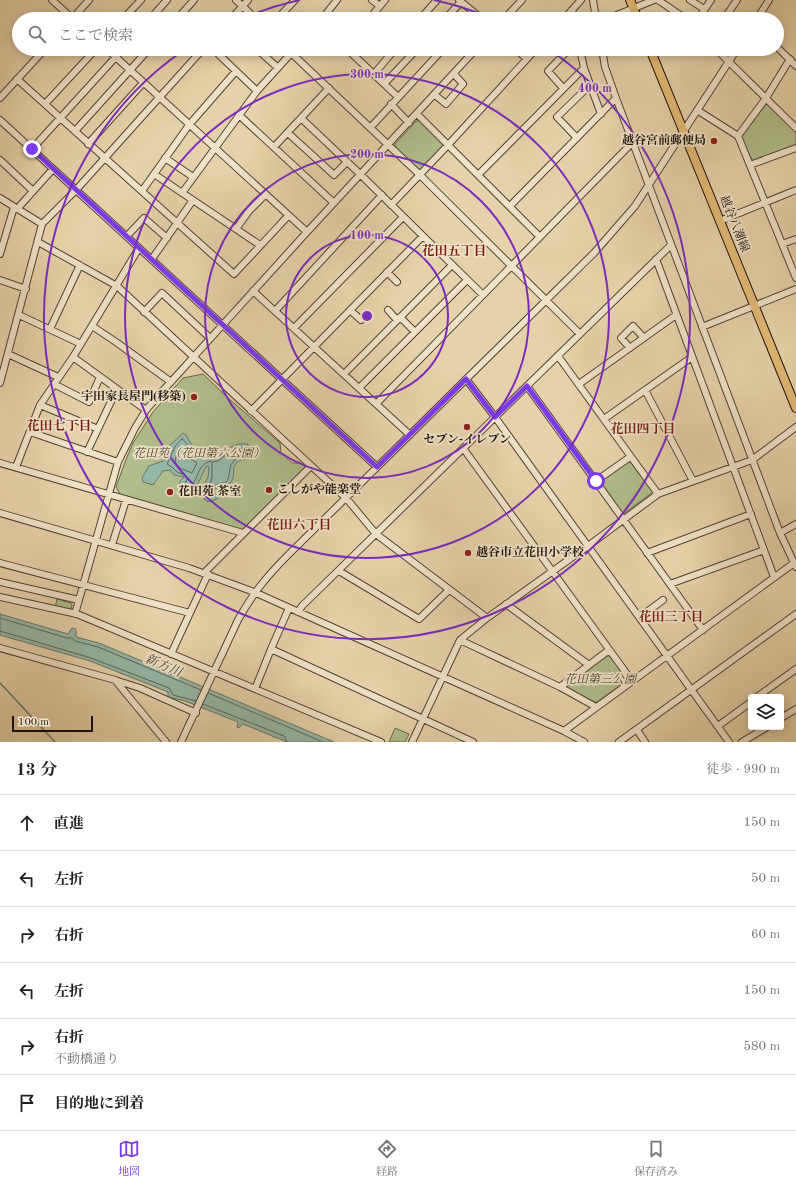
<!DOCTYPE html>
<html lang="ja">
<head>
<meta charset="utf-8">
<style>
	body { margin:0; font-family:"Old Standard TT","Noto Serif JP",serif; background:#f6f6f6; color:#202124 }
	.controls { position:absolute; right:12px; bottom:12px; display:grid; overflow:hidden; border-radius:4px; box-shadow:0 2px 10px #0003 }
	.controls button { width:36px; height:36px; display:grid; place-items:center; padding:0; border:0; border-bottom:1px solid #e0e0e0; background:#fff; color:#202124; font:20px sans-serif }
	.scale { position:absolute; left:12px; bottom:10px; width:81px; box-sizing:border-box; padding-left:4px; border:2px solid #22120c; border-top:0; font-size:11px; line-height:14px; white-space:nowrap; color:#22120c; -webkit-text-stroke:3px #efe2c8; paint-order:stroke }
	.stop { position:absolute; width:12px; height:12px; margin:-9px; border:3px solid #7c3aed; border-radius:50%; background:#fff }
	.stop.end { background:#7c3aed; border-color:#fff; box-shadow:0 1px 4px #0008 }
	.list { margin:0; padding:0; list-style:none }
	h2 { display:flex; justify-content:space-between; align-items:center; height:52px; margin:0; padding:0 16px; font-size:17px }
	h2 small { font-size:13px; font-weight:400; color:#757577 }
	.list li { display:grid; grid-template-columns:26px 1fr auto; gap:12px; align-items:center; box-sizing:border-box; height:56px; padding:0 16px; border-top:1px solid #e0e0e0 }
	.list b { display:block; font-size:15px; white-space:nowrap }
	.list p { margin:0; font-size:13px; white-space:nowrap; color:#757577 }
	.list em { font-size:13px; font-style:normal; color:#757577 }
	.icon { flex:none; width:22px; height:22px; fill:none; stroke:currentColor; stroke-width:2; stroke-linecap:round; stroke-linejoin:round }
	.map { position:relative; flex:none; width:796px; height:742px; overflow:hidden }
	.search { position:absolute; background:#fff; box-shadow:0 2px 10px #0003; left:12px; right:12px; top:12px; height:44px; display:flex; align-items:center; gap:10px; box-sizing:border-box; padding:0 14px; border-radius:22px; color:#757577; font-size:15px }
	.sheet { height:388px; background:#fff }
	nav { display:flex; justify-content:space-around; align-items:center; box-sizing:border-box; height:56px; border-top:1px solid #e0e0e0; background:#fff; font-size:11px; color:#757577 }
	nav a { display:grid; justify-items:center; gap:2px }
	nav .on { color:#7c3aed }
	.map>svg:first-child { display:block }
	.green { fill:#b0bd8c; stroke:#69684c }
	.water { fill:#96b8a9; stroke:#68766a }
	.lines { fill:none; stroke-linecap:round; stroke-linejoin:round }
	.shore { stroke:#5c655a; stroke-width:1 }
	.stream { stroke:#68766a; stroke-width:1.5 }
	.minor-casing { stroke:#534234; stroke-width:8 }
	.major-casing { stroke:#22120c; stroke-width:10 }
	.minor { stroke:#efe2c8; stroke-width:6 }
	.major { stroke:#e3b975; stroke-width:8 }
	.route { stroke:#7c3aed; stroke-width:5 }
	.ring { fill:none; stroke:#7b2cbf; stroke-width:2 }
	.poi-dot { fill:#8f2418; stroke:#efe2c8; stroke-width:1.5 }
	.labels { text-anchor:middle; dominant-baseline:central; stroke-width:3.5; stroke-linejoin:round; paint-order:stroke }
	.poi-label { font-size:12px; font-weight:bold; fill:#22120c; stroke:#efe2c8; text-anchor:start }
	.street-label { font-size:12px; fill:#22120c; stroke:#efe2c8 }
	.park-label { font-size:12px; font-style:italic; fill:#4d4532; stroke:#efe2c8 }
	.neighbourhood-label { font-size:13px; font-weight:bold; fill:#7a1f14; stroke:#efe2c8 }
	.water-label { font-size:13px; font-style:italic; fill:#4b4c43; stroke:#efe2c8 }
	.centre { fill:#7b2cbf; stroke:#efe2c8; stroke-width:2 }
	.ring-label { font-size:12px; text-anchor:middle; font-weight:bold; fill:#7b2cbf; stroke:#efe2c8; stroke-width:3.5; stroke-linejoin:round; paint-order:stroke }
</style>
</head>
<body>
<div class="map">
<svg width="796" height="742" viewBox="0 0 796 742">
	<rect width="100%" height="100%" fill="#e6d2aa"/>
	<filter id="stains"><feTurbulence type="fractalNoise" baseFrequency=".005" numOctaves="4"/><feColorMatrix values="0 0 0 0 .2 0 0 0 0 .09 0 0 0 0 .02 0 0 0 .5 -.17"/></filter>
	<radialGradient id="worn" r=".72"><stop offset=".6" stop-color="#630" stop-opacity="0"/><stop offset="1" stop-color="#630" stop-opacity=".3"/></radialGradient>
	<path class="green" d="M766,101L796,131V146L753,162L741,137Z
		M416,121H419L443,143V147L422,169L418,170L395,147V144Z
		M203,374L227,397L280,443L281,453L292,463H300L305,467L242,530L120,494L116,487L127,457L133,443L153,412L183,378Z
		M628,462L631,463L653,492L622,515L601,484V481Z
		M57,599L71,603L72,605L71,609L68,610L55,608Z
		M607,656H610L626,678L625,682L597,702H594L566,688V686Z
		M395,728L409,734L405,742H389Z"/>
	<path class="water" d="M183,433L186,435L197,454H200C205,451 210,446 215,451V459C224,450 236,442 248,444V458C226,463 238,472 231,482C230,485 226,487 224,489V487L221,486L213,490L208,489L205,483L208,477L209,467L207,466C201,474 200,484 192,491L184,490L180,486V481L184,477L174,475L170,470L163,471L153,485L143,482L142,478L149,466L163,461L169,454L167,453L171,444Z
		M199,488H201C208,493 213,496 221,491L223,493L217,499L208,502L204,499Z
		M0,614L68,634L72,628L76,629V637L99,643L334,742H287L243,724L239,728L237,727L238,722L185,701L168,697V692L90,661L0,635Z"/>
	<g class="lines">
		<path class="shore" d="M182,439C194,447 187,465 208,454L211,455V461C196,465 200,478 190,487L185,484L187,479L185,475L177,472L172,467L167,464C172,455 173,446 182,439Z
			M180,447H183L188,457L197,463L192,473L180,468L175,462L177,452Z
			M242,448L244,449V454C240,456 236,458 233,462C227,468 232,477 225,483C219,482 215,487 211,486L210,484L212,478V462L218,461L227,454Z
			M0,618L67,638H72L75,641L98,647L201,690
			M0,631L91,658L169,688L173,695L196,701
			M208,693L323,742
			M203,704L284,736L286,739V742"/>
		<path class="stream" d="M0,683L55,742"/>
		<g class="minor-casing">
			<path id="minor" d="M52,0L73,19
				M236,0L256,19
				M372,0L380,6
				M459,0L482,19
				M593,0L596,19
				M658,0L686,19
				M690,0L704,9
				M572,10L574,19
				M72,19L89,0
				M123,19L141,0
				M150,19L167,0
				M177,19L194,0
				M231,19L248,0
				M277,19L295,0
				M322,19L337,0
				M369,19L385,0
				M420,19L437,0
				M445,19L461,2
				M504,19L522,0
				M564,19L581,0
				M607,19L654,0
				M698,19L711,0
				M724,19L737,0
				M757,19L769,0
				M777,47L796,66
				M107,49L307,232
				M213,49L257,91
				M257,49L278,68
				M287,49L420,175L580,334
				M347,49L398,97
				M516,49L527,59
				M580,49L584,68L601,114
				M602,49L605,67L616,98L780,533L796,567
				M716,49L796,128
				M374,74L395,49
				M17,79L234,274L288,216
				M384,84L417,49
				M563,88L548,71L569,49H571
				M435,95L446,104L463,84L454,74
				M0,98L45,49
				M45,104L96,49
				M391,104L409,123
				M697,110L738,136L796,278
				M417,114L540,237
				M239,115L334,203
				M302,119L360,174L483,295
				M0,120L377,467
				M370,128L443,49
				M75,131L149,49
				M288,133L334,175L347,162
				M738,136L766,98L790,59
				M577,138L557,117L590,85
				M88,144L143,83
				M274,147L329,88
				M32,149L123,49
				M165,158L193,177
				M0,160L33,191
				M750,165L796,148
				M154,174L260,245
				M478,175L584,68
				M142,191L189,125L236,71
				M182,193L257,91L295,49
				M0,198L42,224
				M391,205L448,145L536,49
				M510,206L616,98
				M17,209L53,169
				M720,221L796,190
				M236,229L249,211L265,195
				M127,236L144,218L167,238
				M38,242L117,286L346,498L376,534L487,618
				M782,244L796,239
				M0,254L14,207
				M152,259L193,200
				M656,259L774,577
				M387,272L397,282
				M0,280L26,289
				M253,291L410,435
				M350,310L361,320
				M388,310L397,320
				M275,311L382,195
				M144,312L162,293L210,338
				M19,315L81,344
				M400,317L415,332
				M92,326L116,342L171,382
				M702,327L796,289
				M294,328L403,217
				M50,329L80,265
				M630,348L621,338L633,326L644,338
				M8,354L58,377
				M558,356L658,494
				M73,357L146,410
				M344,374L452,265
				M466,379L495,417L729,742
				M0,383L42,224L76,190L203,49
				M54,384L89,402L100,377
				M579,384L676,315
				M527,386L703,630
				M359,388L467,280
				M645,390L693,481
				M376,404L633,142
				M40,405L98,429
				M251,411L423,236
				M604,419L692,357
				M30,432L118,462
				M463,448L632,681
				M87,452L117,389
				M0,463L243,533
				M16,467L40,405L73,357L139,248
				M596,481L630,457
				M0,513L189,568L254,592L564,731L584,742
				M780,533L796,524
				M112,545L126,500
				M647,553L751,514
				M0,563L190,613
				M339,571L419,619L449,590
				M204,573L311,466
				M0,582L79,600
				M670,584L764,550
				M0,597L77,614L381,742
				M506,604L589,665
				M289,608L271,649L473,742
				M298,612L302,606L671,245
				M75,614L118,462L135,428L146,410L159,395L307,232L476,49
				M640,617L663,600
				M460,640L560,687L596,707
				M0,648L115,680L140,688L196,713
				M171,654L208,574
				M115,680L166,742
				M560,687L609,650
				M255,689L271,649
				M757,697L796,669
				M781,718L796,709
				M718,726L751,702
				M637,730L645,742
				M564,731L794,563
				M181,742L238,620C253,593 267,576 289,554L594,253L635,206L737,49
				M412,742L460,640L487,618L588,546L658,494L752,460L796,427
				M619,742L796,614
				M742,742L767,727"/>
		</g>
		<g class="major-casing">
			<path id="major" d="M630,0L638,19
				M650,49L796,408"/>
		</g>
		<use href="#minor" class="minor"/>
		<use href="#major" class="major"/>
	</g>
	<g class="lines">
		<path class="route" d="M32,149L377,467L466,379L495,417L527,386L596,481"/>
	</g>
	<g class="ring">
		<circle cx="367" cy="316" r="81"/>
		<circle cx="367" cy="316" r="162"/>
		<circle cx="367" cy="316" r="242"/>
		<path d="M241 19A323 323 0 0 1 300 0M434 0A323 323 0 0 1 493 19M550 50A323 323 0 1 1 184 50"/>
	</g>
	<g class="poi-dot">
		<circle cx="714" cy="141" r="4"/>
		<circle cx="194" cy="397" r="4"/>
		<circle cx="467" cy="427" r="4"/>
		<circle cx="269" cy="490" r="4"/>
		<circle cx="170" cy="492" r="4"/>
		<circle cx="468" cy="553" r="4"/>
	</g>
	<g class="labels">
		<g class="poi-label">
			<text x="706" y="141" text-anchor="end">越谷宮前郵便局</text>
			<text x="186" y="397" text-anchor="end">宇田家長屋門(移築)</text>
			<text x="467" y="440" text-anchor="middle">セブン-イレブン</text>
			<text x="277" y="490">こしがや能楽堂</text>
			<text x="178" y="492">花田苑 茶室</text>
			<text x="476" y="553">越谷市立花田小学校</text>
		</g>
		<g class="street-label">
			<text transform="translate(734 224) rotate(68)">越谷八潮線</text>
		</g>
		<g class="park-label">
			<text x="199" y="454">花田苑（花田第六公園）</text>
			<text x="600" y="680">花田第三公園</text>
		</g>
		<g class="neighbourhood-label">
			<text x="454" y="251">花田五丁目</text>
			<text x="59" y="426">花田七丁目</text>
			<text x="643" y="429">花田四丁目</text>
			<text x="299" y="525">花田六丁目</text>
			<text x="671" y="617">花田三丁目</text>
		</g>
		<g class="water-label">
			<text transform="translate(163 666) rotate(23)">新方川</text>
		</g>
	</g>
	<circle cx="367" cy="316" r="6" class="centre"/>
	<g class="ring-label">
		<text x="367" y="78">300 m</text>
		<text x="595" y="92">400 m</text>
		<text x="367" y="158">200 m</text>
		<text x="367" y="239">100 m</text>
	</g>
	<rect width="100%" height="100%" filter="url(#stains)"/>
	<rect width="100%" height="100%" fill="url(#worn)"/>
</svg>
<div class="controls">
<button><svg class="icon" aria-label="layers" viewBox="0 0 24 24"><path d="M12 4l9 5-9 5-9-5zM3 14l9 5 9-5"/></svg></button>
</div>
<div class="scale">100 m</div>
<div class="stop" style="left:596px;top:481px"></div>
<div class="stop end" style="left:32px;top:149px"></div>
<div class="search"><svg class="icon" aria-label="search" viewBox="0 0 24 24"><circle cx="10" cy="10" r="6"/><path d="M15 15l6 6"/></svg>ここで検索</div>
</div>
<section class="sheet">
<h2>13 分<small>徒歩 · 990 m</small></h2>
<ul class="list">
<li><svg class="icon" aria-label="ahead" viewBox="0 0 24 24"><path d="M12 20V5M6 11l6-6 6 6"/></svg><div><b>直進</b></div><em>150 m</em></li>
<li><svg class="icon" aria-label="left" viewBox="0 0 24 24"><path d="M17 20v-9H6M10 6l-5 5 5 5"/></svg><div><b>左折</b></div><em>50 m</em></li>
<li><svg class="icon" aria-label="right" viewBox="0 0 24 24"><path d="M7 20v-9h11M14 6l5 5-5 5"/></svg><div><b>右折</b></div><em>60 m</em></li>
<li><svg class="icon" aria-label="left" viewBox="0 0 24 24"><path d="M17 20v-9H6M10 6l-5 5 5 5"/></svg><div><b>左折</b></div><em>150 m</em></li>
<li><svg class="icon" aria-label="right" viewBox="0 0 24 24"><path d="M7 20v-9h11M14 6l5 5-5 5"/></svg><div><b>右折</b><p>不動橋通り</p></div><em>580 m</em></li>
<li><svg class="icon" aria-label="arrive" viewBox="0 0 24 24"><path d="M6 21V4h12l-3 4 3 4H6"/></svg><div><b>目的地に到着</b></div></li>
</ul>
</section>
<nav>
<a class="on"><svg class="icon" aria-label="map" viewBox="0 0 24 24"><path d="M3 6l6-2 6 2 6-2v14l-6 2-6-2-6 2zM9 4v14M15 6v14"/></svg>地図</a>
<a><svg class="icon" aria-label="directions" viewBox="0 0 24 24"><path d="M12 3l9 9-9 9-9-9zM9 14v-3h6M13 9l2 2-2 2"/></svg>経路</a>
<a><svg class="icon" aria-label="saved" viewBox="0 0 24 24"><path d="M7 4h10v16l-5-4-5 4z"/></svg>保存済み</a>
</nav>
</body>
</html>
